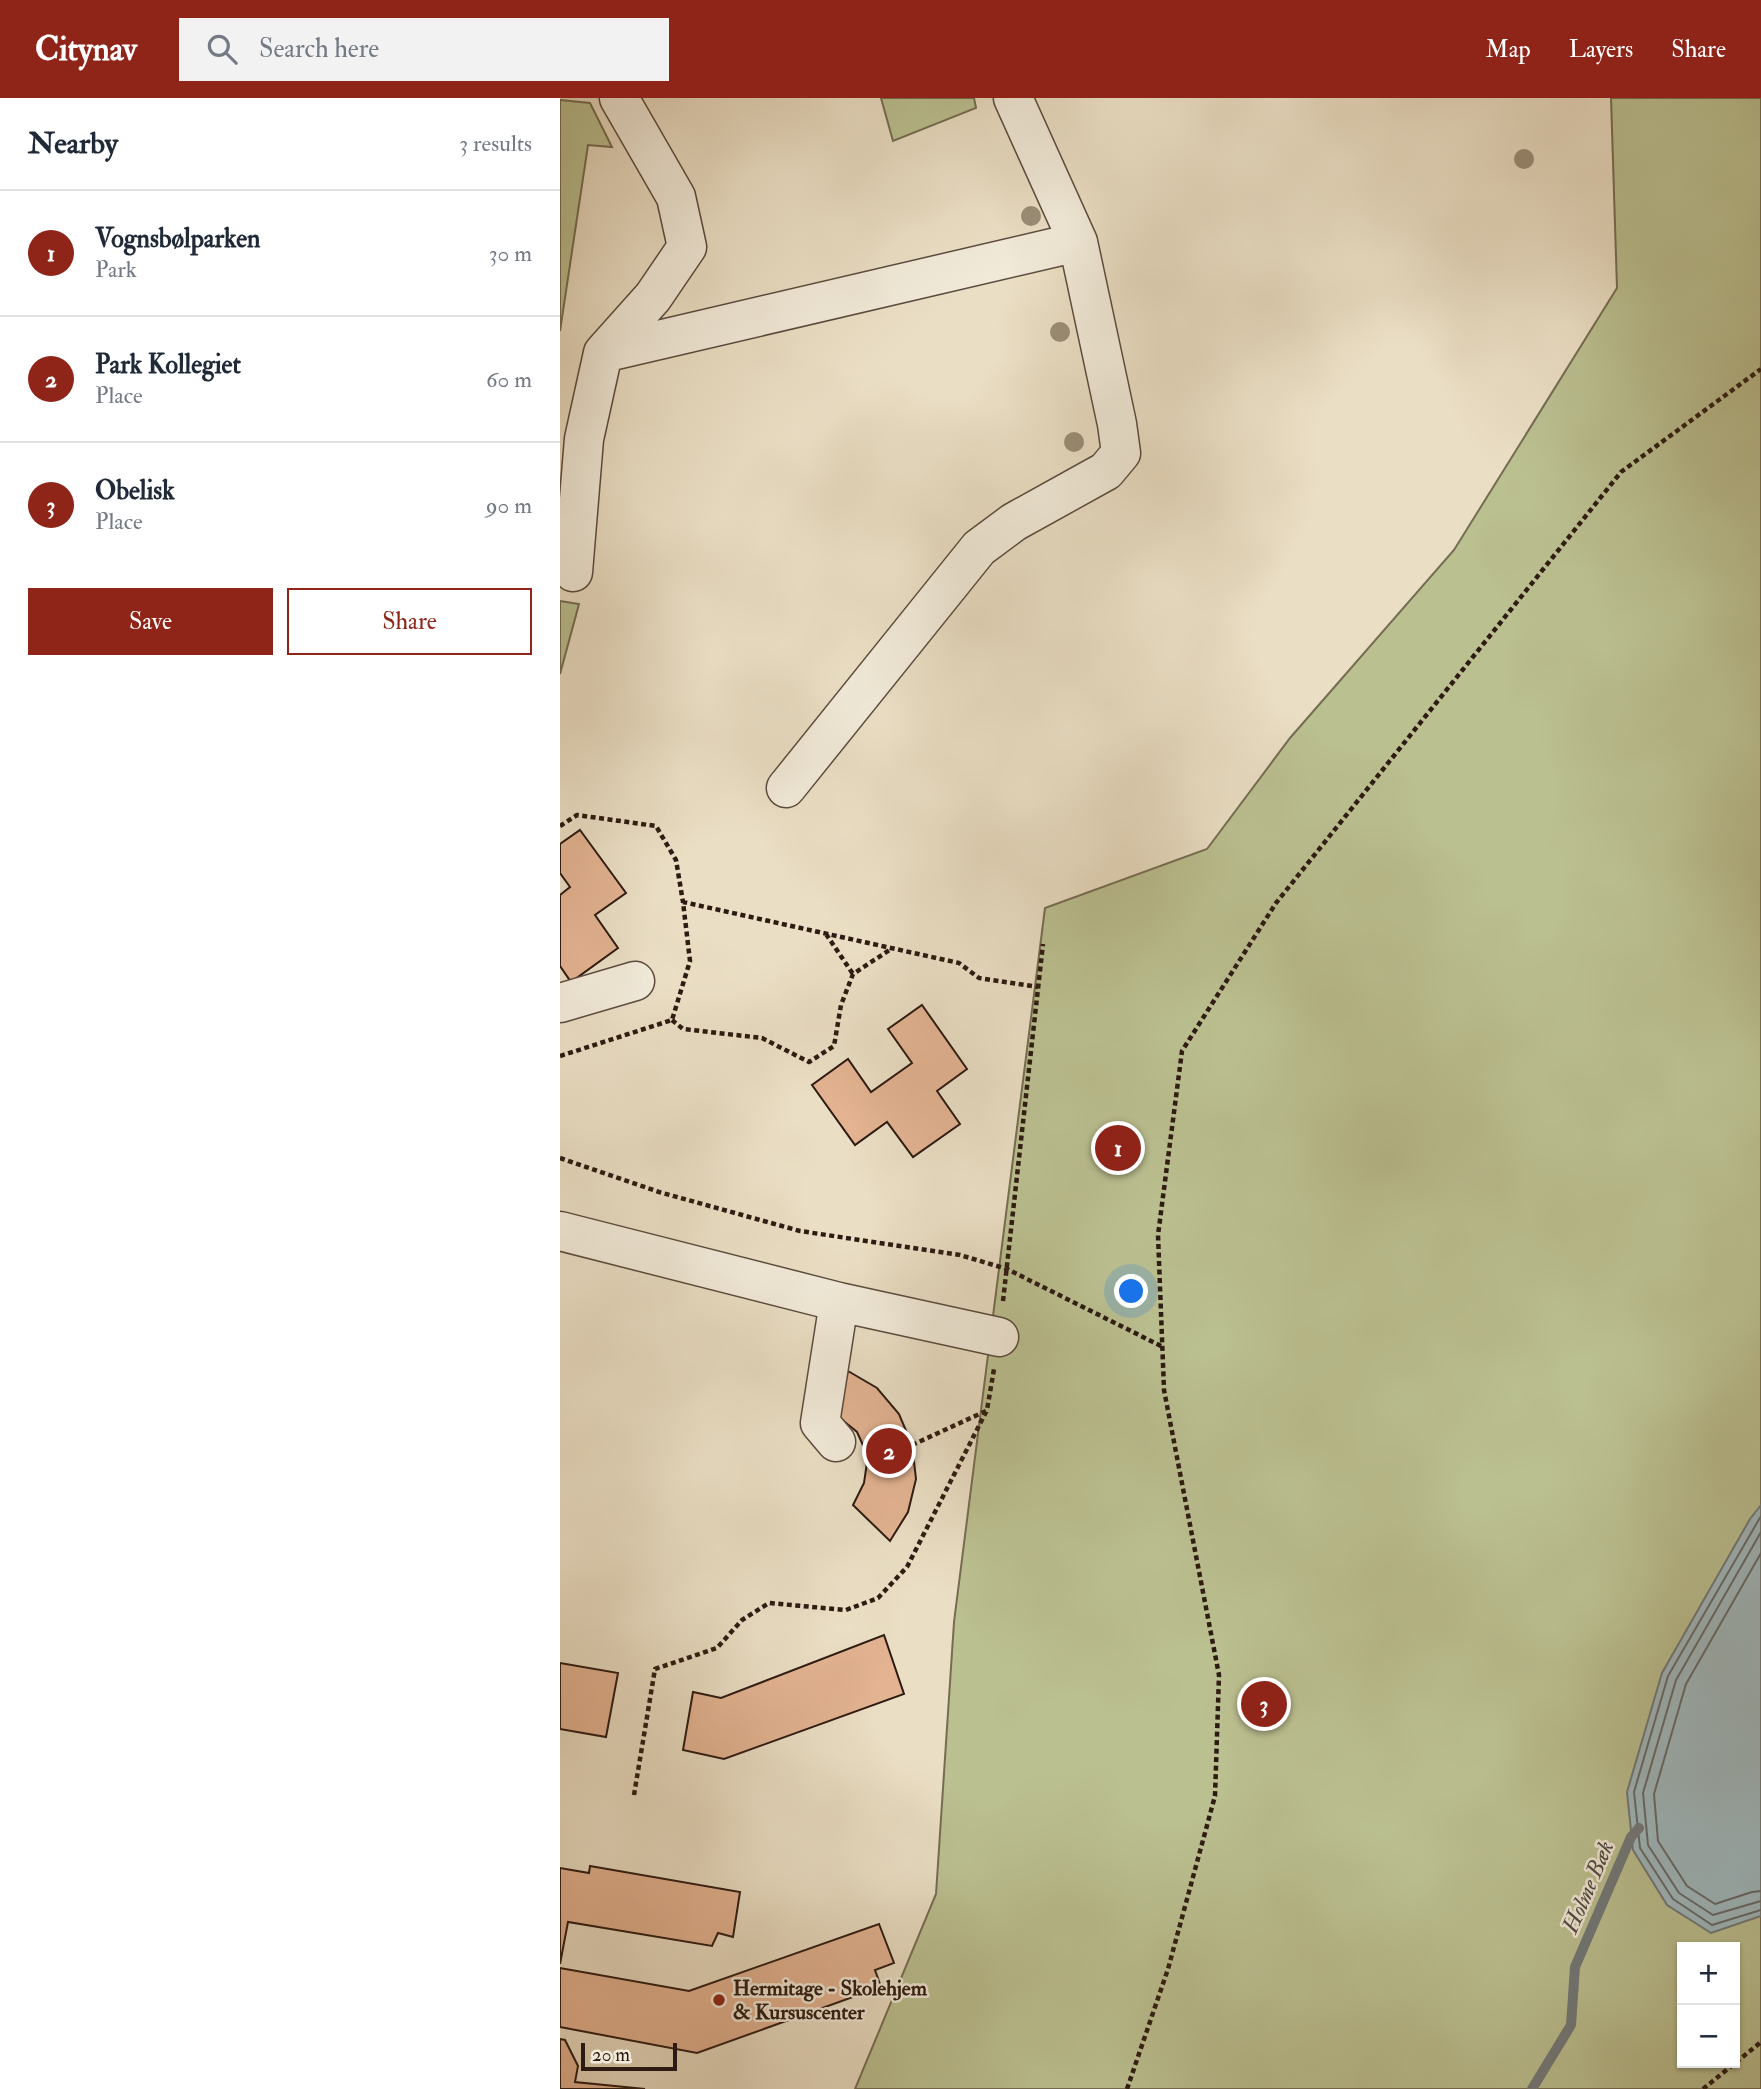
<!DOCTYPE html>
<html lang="en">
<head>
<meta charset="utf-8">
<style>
	body { margin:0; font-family:"IM FELL Double Pica",serif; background:#f2f2f3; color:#1f2937 }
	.controls { position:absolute; right:21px; bottom:21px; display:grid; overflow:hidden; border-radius:0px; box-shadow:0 2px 5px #0004 }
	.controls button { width:63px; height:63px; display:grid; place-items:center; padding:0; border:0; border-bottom:2px solid #e0e1e3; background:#fff; color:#1f2937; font:35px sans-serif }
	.scale { position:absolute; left:21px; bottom:18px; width:96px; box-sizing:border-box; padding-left:7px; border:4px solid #2d1a12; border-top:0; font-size:19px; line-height:24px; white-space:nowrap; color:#2d1a12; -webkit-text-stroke:5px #f1ead9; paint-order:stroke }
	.you { position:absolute; left:572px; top:1194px; width:24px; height:24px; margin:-18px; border:5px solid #fff; border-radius:50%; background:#1a73e8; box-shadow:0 0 0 10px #1a73e833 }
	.badge { display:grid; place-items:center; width:46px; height:46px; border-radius:50%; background:#8f2418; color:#fff; font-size:23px; font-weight:700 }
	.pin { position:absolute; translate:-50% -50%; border:4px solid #fff; box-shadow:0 2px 7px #0006 }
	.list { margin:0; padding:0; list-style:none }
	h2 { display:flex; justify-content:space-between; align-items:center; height:91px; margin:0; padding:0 28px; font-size:30px }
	h2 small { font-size:23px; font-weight:400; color:#747a83 }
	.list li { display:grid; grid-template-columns:46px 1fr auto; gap:21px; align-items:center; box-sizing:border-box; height:126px; padding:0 28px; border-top:2px solid #e0e1e3 }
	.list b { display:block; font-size:26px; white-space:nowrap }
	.list p { margin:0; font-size:23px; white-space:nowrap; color:#747a83 }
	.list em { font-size:23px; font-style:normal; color:#747a83 }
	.actions { display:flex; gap:14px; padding:21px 28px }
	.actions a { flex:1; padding:16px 0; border:2px solid #8f2418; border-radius:0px; text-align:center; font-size:24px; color:#8f2418 }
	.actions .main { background:#8f2418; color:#fff }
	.icon { flex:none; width:38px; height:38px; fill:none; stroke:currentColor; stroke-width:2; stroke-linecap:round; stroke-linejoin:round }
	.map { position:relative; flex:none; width:1201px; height:1991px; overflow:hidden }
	header { display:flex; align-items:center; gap:42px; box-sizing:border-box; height:98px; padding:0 35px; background:#8f2418; color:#fff }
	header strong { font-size:33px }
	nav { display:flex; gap:38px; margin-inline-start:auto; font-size:24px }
	.search { width:490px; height:63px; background:#f2f2f3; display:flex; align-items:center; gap:18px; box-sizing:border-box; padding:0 24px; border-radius:0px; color:#747a83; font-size:26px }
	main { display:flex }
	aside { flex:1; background:#fff }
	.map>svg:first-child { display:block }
	.green { fill:#bbc091; stroke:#746d52; stroke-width:2; fill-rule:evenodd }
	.water { fill:#9fb9c0; stroke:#71797a; stroke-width:2 }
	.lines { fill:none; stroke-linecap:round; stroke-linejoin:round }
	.shore { stroke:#666a69; stroke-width:2 }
	.stream { stroke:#71797a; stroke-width:10 }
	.building { fill:#e3b392; stroke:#2d1a12; stroke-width:2 }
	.minor-casing { stroke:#5c4b3e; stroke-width:41 }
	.path { stroke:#2d1a12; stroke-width:4.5; stroke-dasharray:5 3.5; stroke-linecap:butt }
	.minor { stroke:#f1ead9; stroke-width:38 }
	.tree { fill:#9a8e77 }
	.poi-dot { fill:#8f2418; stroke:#f1ead9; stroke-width:2.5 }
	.labels { text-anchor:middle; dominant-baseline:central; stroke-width:5; stroke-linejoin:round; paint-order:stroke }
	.poi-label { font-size:21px; font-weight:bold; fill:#2d1a12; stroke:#f1ead9; text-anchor:start }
	.water-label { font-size:23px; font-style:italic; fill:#4f4a46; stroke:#f1ead9 }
</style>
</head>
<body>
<header>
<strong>Citynav</strong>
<div class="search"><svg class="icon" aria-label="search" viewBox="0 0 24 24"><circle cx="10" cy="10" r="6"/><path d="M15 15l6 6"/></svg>Search here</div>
<nav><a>Map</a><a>Layers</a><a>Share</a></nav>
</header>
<main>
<aside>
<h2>Nearby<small>3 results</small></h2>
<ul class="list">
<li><span class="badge">1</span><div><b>Vognsbølparken</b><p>Park</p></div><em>30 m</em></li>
<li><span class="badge">2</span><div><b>Park Kollegiet</b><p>Place</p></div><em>60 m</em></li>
<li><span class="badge">3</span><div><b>Obelisk</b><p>Place</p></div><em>90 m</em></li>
</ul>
<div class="actions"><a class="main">Save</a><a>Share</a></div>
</aside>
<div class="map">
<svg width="1201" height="1991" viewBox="0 0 1201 1991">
	<rect width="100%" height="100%" fill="#eadec4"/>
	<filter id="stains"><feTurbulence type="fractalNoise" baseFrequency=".00286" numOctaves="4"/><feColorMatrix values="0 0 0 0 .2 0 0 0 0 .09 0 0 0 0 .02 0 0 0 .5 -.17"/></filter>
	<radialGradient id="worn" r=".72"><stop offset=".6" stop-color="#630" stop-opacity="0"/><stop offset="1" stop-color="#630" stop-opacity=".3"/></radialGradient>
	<path class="green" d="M321,0H414L416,10L333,43Z
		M1051,0H1201V1991H295L376,1796L394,1524L485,810L647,751L730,640L894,452L1057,190ZM1122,1849H1175V1965H1122Z
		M0,2L30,5L52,49L28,47L0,233Z
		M0,503L19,506L0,576Z"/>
	<path class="water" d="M1201,1407V1818L1151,1835L1107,1807L1073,1752L1067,1694L1102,1575L1190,1421Z"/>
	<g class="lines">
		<path class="shore" d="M1201,1418L1108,1578L1074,1694L1080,1750L1113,1801L1152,1827L1201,1812
			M1201,1434L1116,1582L1083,1695L1088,1747L1119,1795L1153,1817L1201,1803
			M1201,1455L1126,1586L1094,1696L1098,1743L1127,1788L1155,1806L1192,1794L1201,1793"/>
		<path class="stream" d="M972,1991L1011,1927L1015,1869L1071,1739L1079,1730"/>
	</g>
	<path class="building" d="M20,732L66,795L35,817L58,850L11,884L0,868V797L10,789L0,775V746Z
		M362,907L407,971L377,993L400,1026L353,1059L327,1024L295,1047L252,987L288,961L311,994L352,965L328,931Z
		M288,1273L317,1290L339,1316L352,1347L356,1381L348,1414L330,1443L293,1407L304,1385L308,1358L297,1334L275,1316Z
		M324,1537L344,1596L164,1661L123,1652L133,1594L161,1600Z
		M0,1565L58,1575L46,1639L0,1631Z
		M30,1768L180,1794L173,1839L158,1835L152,1848L8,1824L0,1866V1770L29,1775Z
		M319,1826L334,1865L315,1872L321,1889L137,1955L0,1929V1870L129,1893Z
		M0,1941L5,1942L18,1968L15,1984L85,1991H0Z"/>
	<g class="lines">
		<g class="minor-casing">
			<path id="minor" d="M43,255L518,144
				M13,474L24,341L43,255L93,199L127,149L116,99L59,0
				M226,690L419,450L454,424L546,373L561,355L557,326L518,144L453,0
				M0,905L75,883
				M0,1133L279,1204L439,1239
				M276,1344L260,1325L279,1204"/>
		</g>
		<path class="path" d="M0,728L17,717L96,728L116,762L123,804
			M266,836L293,876
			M112,922L123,931L202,940L249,964L274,948L281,907L293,876L331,851
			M0,958L112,922L130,863L123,804L399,865L419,880L478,889
			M0,1060L99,1094L240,1133L400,1157L447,1171L603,1249
			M443,1203L483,846
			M352,1347L426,1313
			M74,1697L95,1571L157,1550L182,1522L209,1505L286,1512L318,1500L347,1469L427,1312L434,1271
			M567,1991L608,1871L655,1698L659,1577L604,1292L598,1137L622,953L716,805L1061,374L1201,271
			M1143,1991L1201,1944"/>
		<use href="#minor" class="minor"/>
	</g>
	<g class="tree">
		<circle cx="964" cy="61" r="10"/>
		<circle cx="471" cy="118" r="10"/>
		<circle cx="500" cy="234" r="10"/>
		<circle cx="514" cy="344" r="10"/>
	</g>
	<circle class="poi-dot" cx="159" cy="1902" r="7"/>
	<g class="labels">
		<g class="poi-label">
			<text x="173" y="1890">Hermitage - Skolehjem<tspan x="173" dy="24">&amp; Kursuscenter</tspan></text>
		</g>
		<g class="water-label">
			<text transform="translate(1028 1789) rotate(-67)">Holme Bæk</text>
		</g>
	</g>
	<rect width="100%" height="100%" filter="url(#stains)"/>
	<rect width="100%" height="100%" fill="url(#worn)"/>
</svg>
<div class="controls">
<button>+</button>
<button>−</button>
</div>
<div class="scale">20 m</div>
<div class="you"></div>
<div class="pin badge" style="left:558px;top:1050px">1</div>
<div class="pin badge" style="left:329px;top:1353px">2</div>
<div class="pin badge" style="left:704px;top:1606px">3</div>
</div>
</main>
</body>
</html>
